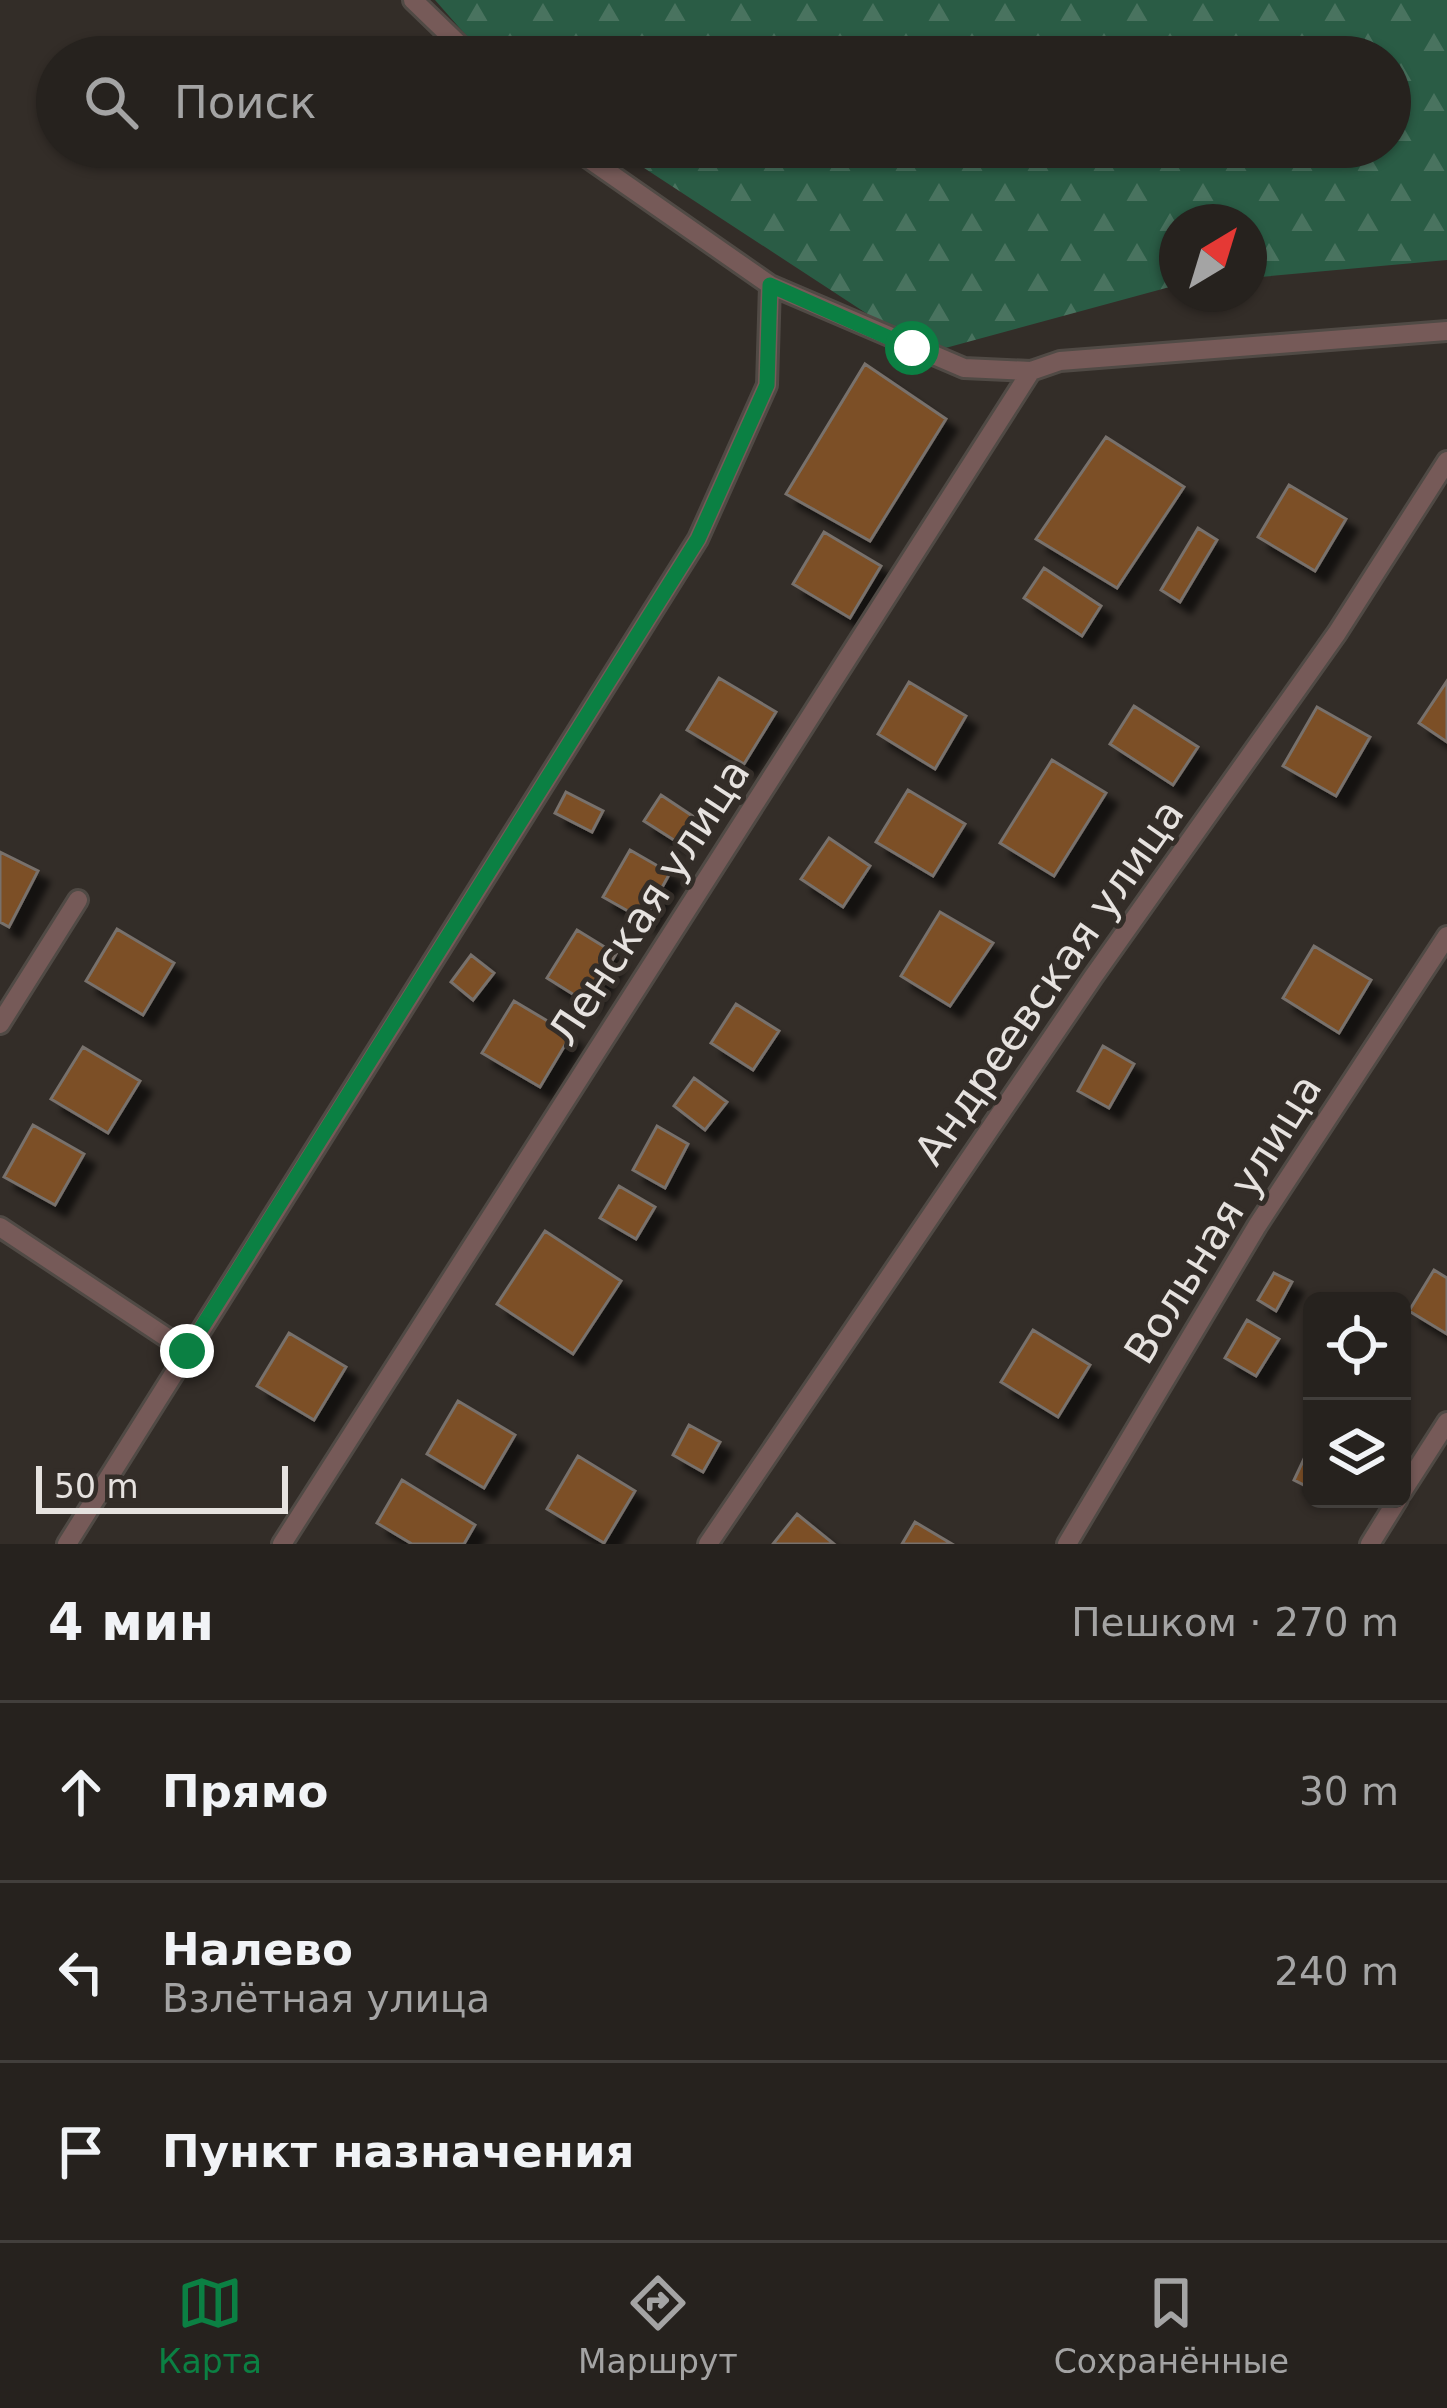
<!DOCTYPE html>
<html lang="ru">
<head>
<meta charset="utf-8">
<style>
	body { margin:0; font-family:"DejaVu Sans",sans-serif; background:#322f2b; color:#f1f3f6 }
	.controls { position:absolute; right:36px; bottom:36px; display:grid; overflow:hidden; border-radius:18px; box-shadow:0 3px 9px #0004 }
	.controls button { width:108px; height:108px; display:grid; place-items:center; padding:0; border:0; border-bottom:3px solid #423f3c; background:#26221e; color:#f1f3f6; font:60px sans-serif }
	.compass { position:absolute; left:1159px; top:204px; width:108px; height:108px; border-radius:50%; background:#26221e; box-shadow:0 3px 9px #0004; rotate:38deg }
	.scale { position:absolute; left:36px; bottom:30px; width:252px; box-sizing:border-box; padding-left:12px; border:6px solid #e6e2df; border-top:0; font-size:33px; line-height:42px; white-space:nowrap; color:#e6e2df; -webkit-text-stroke:9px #332d28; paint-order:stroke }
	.stop { position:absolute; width:36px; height:36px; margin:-27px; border:9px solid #0b8043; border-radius:50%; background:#fff }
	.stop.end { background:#0b8043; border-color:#fff; box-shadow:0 3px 12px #0008 }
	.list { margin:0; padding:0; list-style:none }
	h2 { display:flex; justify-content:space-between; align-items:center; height:156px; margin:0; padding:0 48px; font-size:51px }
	h2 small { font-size:39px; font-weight:400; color:#a4a4a4 }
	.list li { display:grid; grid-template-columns:78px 1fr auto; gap:36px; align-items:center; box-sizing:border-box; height:180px; padding:0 48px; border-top:3px solid #423f3c }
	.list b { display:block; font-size:45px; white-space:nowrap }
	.list p { margin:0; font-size:39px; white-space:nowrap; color:#a4a4a4 }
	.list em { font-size:39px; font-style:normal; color:#a4a4a4 }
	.icon { flex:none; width:66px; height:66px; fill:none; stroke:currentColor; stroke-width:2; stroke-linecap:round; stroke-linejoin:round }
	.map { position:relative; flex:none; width:1447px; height:1544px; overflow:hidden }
	.search { position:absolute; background:#26221e; box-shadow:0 3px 9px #0004; left:36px; right:36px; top:36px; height:132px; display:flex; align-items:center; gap:30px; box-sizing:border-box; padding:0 42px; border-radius:66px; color:#a4a4a4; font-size:45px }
	.sheet { height:696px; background:#26221e }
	nav { display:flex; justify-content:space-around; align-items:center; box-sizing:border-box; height:168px; border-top:3px solid #423f3c; background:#26221e; font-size:33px; color:#a4a4a4 }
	nav a { display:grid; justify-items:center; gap:6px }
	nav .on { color:#0b8043 }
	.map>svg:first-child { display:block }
	.forest { fill:url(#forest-firs) }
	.building { fill:#7b4f25; stroke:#78716c; stroke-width:3; filter:url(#shadow) }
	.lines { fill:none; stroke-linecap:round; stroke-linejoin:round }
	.service-casing { stroke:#504a45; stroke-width:24 }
	.service { stroke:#765a58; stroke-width:18 }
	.route { stroke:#0b8043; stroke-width:15 }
	.labels { text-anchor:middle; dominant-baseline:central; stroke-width:10; stroke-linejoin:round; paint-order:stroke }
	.street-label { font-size:42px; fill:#e6e2df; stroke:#332d28 }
</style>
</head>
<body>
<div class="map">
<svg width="1447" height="1544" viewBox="0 0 1447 1544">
	<defs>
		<pattern id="forest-firs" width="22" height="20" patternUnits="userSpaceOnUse" patternTransform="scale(3)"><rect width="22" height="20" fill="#2a5c45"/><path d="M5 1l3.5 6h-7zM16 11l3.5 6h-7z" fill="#49735f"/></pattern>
		<filter id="shadow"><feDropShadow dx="11" dy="11" stdDeviation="3" flood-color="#0009"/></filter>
	</defs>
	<rect width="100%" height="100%" fill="#332d28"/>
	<path class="forest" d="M435,0H1447V260L1249,278V222H1177V285L927,353L612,147H1390V57H485Z"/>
	<path class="building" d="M865,364L946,419L870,541L786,494Z
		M1106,437L1184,487L1117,588L1036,539Z
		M1289,485L1346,519L1315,571L1258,537Z
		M1198,528L1217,540L1180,602L1161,590Z
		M824,532L881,566L850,618L793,584Z
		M1044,568L1101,606L1082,636L1024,598Z
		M719,678L776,712L744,764L687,730Z
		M1447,681V742L1419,723Z
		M909,682L966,716L935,769L878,734Z
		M1134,706L1198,747L1173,785L1110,744Z
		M1317,707L1370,737L1336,796L1283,766Z
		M1052,760L1106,793L1054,876L1000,843Z
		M908,790L965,824L933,876L876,842Z
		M566,792L603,811L592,832L555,813Z
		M661,795L694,817L677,842L644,821Z
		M829,838L870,866L843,907L801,879Z
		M630,850L670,873L644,920L603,897Z
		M0,852L38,871L9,927L0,922Z
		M940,912L993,943L950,1006L901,976Z
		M117,929L174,963L143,1015L86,981Z
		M577,930L616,954L587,1003L547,978Z
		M1314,946L1371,980L1339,1033L1283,998Z
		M471,955L494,973L473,1000L451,982Z
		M514,1001L571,1035L540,1087L482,1053Z
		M736,1004L779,1031L753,1070L711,1043Z
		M1103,1046L1134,1064L1109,1108L1078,1091Z
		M83,1047L140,1081L108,1133L51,1099Z
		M694,1078L727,1102L705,1130L674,1106Z
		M33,1125L84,1154L55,1205L4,1177Z
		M657,1126L688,1144L665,1188L633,1170Z
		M619,1186L655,1207L636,1239L600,1218Z
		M545,1231L621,1281L573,1354L497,1304Z
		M1434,1270L1447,1278V1334L1409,1311Z
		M1274,1273L1292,1282L1276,1311L1258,1300Z
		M1247,1320L1279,1339L1256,1376L1225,1358Z
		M1033,1330L1090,1365L1058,1417L1001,1382Z
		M289,1333L346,1367L314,1420L257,1386Z
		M458,1401L515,1435L484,1488L427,1454Z
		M689,1425L720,1442L703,1472L673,1455Z
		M1312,1442V1489L1294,1480Z
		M578,1456L635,1491L604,1543L547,1509Z
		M402,1480L475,1525L464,1544H412L377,1523Z
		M797,1514L834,1544H773Z
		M915,1522L952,1544H902Z"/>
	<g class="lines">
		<g class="service-casing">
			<path id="service" d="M413,0L472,57
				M572,147L770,285L964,368L1031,371
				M0,1024L78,900
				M0,1227L187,1351
				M1402,1492L1447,1422
				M67,1544L698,539L767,385L770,285
				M282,1544L1031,371L1060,361L1447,331
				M708,1544L1093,977L1337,633L1447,461
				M1067,1544L1257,1226L1447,936
				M1370,1544L1398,1499"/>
		</g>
		<use href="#service" class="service"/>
	</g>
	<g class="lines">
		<path class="route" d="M187,1351L698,539L767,385L770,285L912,348"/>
	</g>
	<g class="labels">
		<g class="street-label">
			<text transform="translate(649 902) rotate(-57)">Ленская улица</text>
			<text transform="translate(1049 982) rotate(-55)">Андреевская улица</text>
			<text transform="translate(1223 1219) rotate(-58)">Вольная улица</text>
		</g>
	</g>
</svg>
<div class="controls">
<button><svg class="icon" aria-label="locate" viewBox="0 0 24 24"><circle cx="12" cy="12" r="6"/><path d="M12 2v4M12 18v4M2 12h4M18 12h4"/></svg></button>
<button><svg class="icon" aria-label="layers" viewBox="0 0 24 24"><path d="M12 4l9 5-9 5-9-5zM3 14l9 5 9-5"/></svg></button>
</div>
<svg class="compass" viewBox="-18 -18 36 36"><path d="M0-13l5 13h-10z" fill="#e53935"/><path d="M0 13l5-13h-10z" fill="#a4a4a4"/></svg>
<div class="scale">50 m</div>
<div class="stop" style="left:912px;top:348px"></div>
<div class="stop end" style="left:187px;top:1351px"></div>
<div class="search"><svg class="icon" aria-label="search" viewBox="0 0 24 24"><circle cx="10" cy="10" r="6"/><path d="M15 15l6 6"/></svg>Поиск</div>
</div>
<section class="sheet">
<h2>4 мин<small>Пешком · 270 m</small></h2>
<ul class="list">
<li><svg class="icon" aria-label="ahead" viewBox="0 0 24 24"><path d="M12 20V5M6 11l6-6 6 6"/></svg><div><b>Прямо</b></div><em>30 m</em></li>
<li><svg class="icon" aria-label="left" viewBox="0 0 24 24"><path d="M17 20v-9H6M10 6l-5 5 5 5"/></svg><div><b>Налево</b><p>Взлётная улица</p></div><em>240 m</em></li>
<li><svg class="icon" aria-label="arrive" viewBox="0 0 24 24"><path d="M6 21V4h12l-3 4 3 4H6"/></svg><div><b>Пункт назначения</b></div></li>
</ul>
</section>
<nav>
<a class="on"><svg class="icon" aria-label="map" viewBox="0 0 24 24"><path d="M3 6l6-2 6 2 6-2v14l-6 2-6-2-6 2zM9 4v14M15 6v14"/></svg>Карта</a>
<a><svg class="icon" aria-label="directions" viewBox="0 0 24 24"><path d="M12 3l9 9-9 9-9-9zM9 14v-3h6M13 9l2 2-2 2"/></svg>Маршрут</a>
<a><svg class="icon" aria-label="saved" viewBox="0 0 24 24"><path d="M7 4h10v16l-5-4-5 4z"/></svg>Сохранённые</a>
</nav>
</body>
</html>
